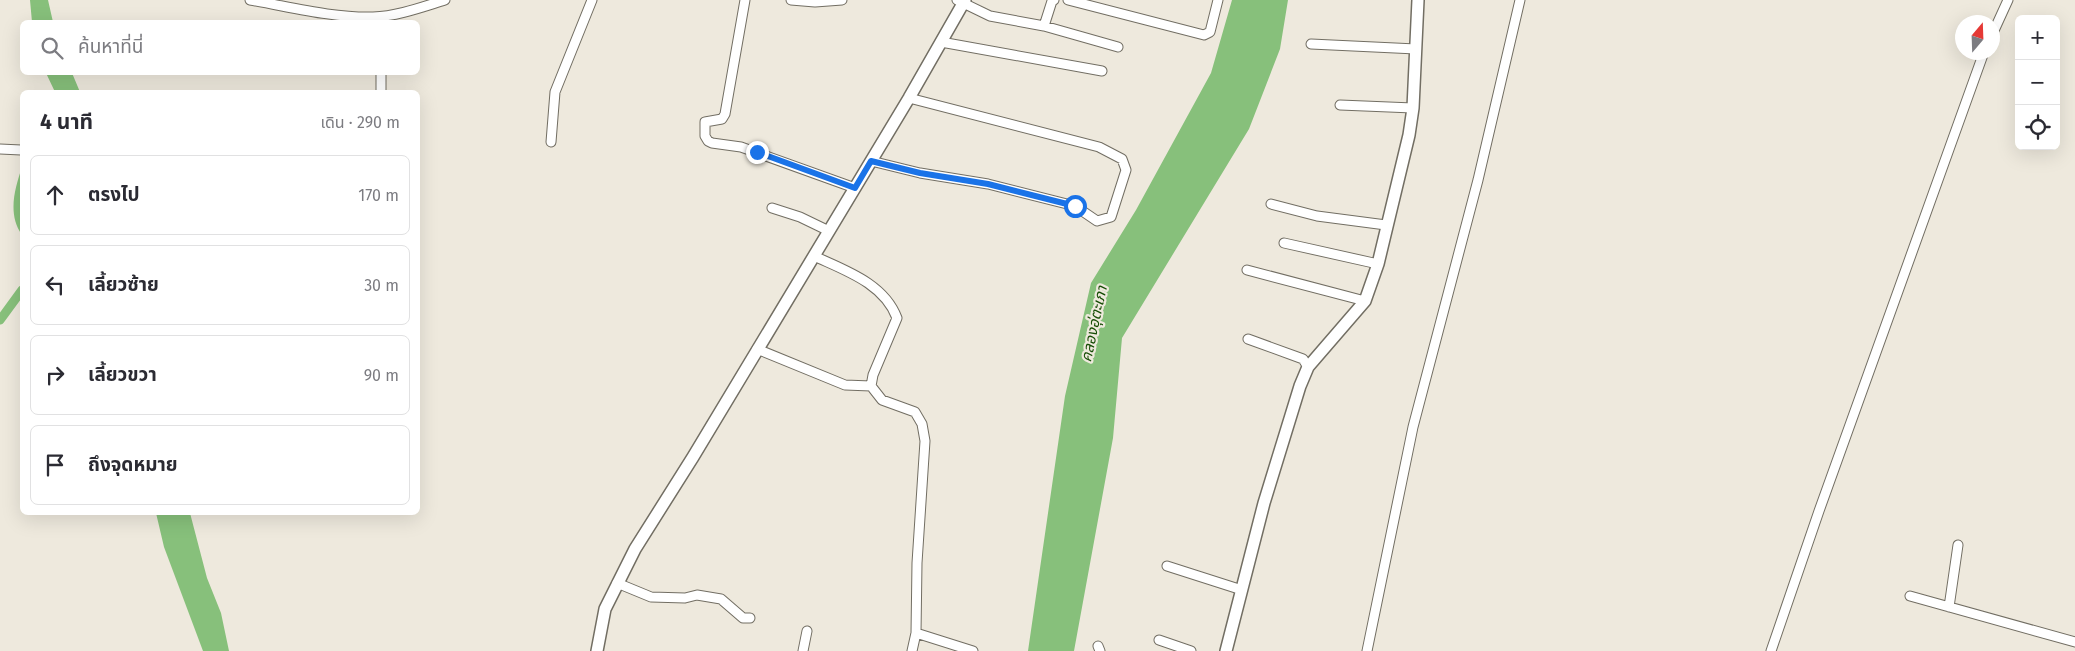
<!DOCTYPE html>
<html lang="th">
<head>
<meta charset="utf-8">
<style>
	body { margin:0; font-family:"Fira Sans","Noto Sans Thai",sans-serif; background:#f7f7f7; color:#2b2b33 }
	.controls { position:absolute; right:15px; top:15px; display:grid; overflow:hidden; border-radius:8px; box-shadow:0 5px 20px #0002 }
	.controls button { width:45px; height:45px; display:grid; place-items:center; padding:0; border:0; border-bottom:1px solid #e1e1e2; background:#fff; color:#2b2b33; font:25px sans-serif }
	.compass { position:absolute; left:1955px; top:15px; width:45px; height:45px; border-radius:50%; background:#fff; box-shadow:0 5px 20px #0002; rotate:19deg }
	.stop { position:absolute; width:15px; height:15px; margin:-11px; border:4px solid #1a73e8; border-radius:50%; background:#fff }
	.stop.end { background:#1a73e8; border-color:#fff; box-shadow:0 1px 5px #0008 }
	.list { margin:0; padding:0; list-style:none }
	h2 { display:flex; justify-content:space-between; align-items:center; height:65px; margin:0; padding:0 20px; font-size:21px }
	h2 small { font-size:16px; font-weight:400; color:#7c7c81 }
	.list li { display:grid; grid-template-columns:32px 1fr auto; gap:15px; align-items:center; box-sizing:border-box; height:80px; margin:0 10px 10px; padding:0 10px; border:1px solid #e1e1e2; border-radius:8px }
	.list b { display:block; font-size:19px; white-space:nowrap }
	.list em { font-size:16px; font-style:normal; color:#7c7c81 }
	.icon { flex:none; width:28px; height:28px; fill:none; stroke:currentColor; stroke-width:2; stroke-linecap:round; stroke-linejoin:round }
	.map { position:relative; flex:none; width:2075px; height:651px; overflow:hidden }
	.search { position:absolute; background:#fff; box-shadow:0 5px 20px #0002; left:20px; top:20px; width:400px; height:55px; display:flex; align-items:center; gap:12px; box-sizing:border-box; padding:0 18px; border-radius:8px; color:#7c7c81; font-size:19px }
	.panel { position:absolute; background:#fff; box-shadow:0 5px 20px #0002; left:20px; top:90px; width:400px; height:425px; border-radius:8px }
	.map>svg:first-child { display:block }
	.water { fill:#87c07b }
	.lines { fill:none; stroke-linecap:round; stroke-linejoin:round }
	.canal { stroke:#87c07b; stroke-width:9 }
	.minor-casing { stroke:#726e63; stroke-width:11 }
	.tertiary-casing { stroke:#726e63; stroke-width:14 }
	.minor { stroke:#fff; stroke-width:9 }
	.tertiary { stroke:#fff; stroke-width:11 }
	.route { stroke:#1a73e8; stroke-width:6 }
	.labels { text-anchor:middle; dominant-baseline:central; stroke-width:4.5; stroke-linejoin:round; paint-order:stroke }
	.water-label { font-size:15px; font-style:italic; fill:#164d05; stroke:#eee9dd }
</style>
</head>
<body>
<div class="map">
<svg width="2075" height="651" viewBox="0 0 2075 651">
	<rect width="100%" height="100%" fill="#eee9dd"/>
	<path class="water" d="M30,0H48L53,22H32Z
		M1232,0H1288L1280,49L1249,129L1122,338L1113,438L1074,651H1028L1065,396L1091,283L1136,210L1211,73Z
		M46,73H72L80,92H55Z
		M22,167V235C7,214 15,188 22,167Z
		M156,513H190L207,578L221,613L229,651H203L164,547Z"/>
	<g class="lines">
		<path class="canal" d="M0,320L22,290"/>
		<g class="minor-casing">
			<path id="minor" d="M250,0C291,7 332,18 373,17C398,16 422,7 445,0
				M745,0L725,114L722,119L705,122V136L708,141L712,143L741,147L855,188
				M791,0L815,2L842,0
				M957,0L990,16L1044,26L1118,47
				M1068,0L1204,35L1210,32L1218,0
				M1044,26L1052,1L1054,0
				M1992,35L2008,0
				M941,42L1102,71
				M1311,44L1416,49
				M381,72V92
				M1340,105L1413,108
				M551,142L555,92L592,0
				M0,149L21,150
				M871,161L920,173L988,184L1075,206L1097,221L1111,217L1126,170L1122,159L1099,147L909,98
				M1271,204L1317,216L1386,225
				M772,208L800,217L829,231
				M1284,243L1378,264
				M814,256C844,270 884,283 897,318L873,375L871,386L882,400L915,412L922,424L925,441L917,563L916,633L912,651
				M1247,270L1365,301
				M1248,339L1303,359L1308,367
				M757,349L845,385L871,386
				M1167,566L1242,590
				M617,583L651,597L685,598L697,595L721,599L743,618H750
				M1910,596L2075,642
				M1949,607L1958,545
				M916,633L973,651
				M1159,640L1191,651
				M1098,646L1100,651
				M803,651L807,631
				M1367,651L1413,427L1478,180L1520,0
				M1771,651L1819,511L1984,52"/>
		</g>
		<g class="tertiary-casing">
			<path id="tertiary" d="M597,651L605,609L635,549L693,457L909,98L965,0
				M1226,651L1264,503L1300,386L1308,367L1365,301L1378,264L1409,135L1413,108L1418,0"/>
		</g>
		<use href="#minor" class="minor"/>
		<use href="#tertiary" class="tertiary"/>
	</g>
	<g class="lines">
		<path class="route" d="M757,152L855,188L871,161L920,173L988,184L1075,206"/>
	</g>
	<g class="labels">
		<g class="water-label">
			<text transform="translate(1094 324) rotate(-78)">คลองอุ่ตะเภา</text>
		</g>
	</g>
</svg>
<div class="controls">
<button>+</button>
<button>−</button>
<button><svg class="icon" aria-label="locate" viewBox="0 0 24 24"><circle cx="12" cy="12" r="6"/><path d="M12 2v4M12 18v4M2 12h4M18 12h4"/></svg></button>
</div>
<svg class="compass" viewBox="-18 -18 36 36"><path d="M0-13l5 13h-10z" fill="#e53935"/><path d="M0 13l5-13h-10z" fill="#7c7c81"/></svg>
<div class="stop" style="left:1075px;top:206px"></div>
<div class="stop end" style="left:757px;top:152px"></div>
<div class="search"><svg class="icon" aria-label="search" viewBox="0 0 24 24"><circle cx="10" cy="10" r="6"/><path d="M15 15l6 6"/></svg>ค้นหาที่นี่</div>
<section class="panel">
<h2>4 นาที<small>เดิน · 290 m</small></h2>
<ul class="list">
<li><svg class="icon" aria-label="ahead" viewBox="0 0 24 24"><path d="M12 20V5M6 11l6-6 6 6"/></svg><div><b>ตรงไป</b></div><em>170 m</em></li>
<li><svg class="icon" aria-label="left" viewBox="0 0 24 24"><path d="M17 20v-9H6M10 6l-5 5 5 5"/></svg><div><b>เลี้ยวซ้าย</b></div><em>30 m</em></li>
<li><svg class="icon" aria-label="right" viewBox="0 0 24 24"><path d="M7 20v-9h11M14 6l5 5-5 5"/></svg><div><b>เลี้ยวขวา</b></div><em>90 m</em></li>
<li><svg class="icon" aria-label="arrive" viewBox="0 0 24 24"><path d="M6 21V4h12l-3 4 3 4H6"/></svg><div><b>ถึงจุดหมาย</b></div></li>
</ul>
</section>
</div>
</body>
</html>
